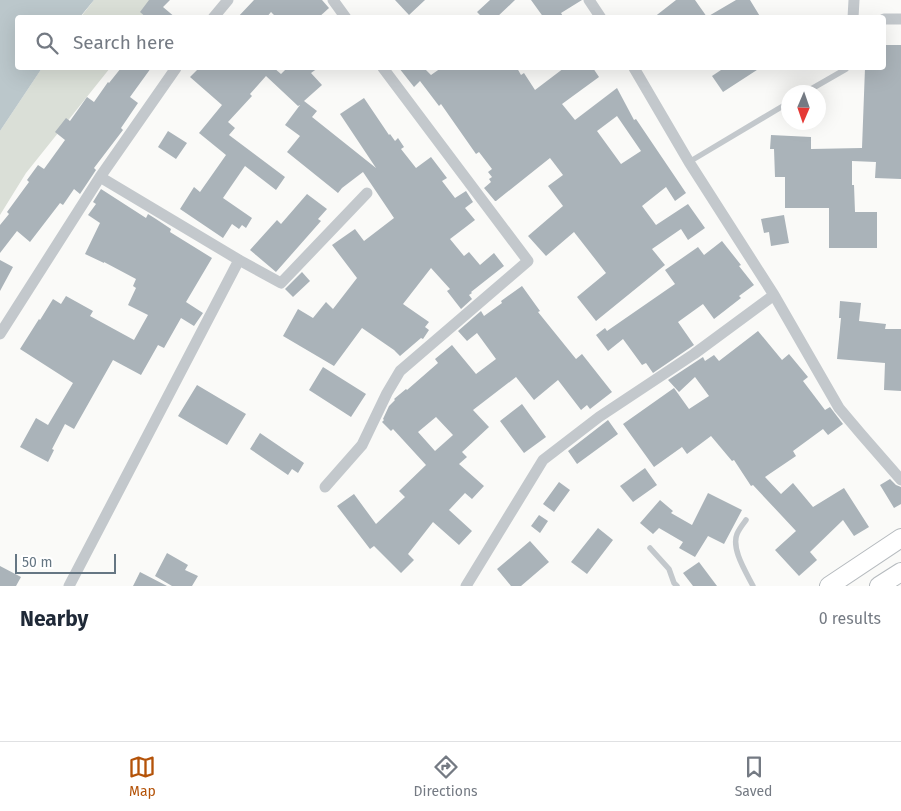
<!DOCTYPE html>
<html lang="en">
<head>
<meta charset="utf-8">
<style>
	body { margin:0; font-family:"Fira Sans",sans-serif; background:#f6f6f7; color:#1f2937 }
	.compass { position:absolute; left:781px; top:85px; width:45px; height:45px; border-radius:50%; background:#fff; box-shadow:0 5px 20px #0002; rotate:182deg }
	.scale { position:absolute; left:15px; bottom:12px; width:101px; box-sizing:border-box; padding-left:5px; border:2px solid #657683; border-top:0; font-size:14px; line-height:18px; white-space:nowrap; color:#657683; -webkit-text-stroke:4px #fff; paint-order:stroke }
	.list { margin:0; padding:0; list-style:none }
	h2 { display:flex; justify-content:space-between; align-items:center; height:65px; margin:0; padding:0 20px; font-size:21px }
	h2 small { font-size:16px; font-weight:400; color:#747a83 }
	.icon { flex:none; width:28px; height:28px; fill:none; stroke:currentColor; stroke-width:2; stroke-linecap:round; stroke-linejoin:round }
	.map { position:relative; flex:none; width:901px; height:586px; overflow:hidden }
	.search { position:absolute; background:#fff; box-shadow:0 5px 20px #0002; left:15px; right:15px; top:15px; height:55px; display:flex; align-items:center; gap:12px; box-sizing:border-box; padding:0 18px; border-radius:5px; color:#747a83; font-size:19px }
	.sheet { height:155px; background:#fff }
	nav { display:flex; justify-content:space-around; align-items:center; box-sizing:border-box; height:70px; border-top:1px solid #e0e1e3; background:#fff; font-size:14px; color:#747a83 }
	nav a { display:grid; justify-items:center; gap:2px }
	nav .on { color:#b45309 }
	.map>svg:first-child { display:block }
	.green { fill:#dadfd7 }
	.water { fill:#bbc7cb }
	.building { fill:#aab3b9; fill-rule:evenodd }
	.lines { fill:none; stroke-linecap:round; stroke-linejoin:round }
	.primary-casing { stroke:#b5babe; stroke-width:20 }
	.lane { stroke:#c3c8cc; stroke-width:5.5 }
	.street { stroke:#c3c8cc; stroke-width:11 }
	.primary { stroke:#fff; stroke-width:18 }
</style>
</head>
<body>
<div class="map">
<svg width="901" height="586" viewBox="0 0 901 586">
	<rect width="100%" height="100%" fill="#fafaf8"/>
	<path class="green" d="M94,0H165L150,17L80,18Z
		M42,68H110L26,173L0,215V131Z"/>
	<path class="water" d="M0,0H94L80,17L18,18V68H42L0,131Z"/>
	<path class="building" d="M149,0H170L163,7L176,18H147L140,12Z
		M254,0H322L329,8L318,18H277L271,12L266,18H237Z
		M395,0H425L409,15Z
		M490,0H515L496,18H483L477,12Z
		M531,0H582L561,13L564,18H544Z
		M676,0H695L707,17L736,0H750L761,18H653Z
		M884,45H901V179L875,178L876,162L852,161V185H854L855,212H877V248H829V208H785V177H775L774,149H770L771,135L811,137V149L862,148L865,68H884Z
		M121,68H151L130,97L138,103L121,128L123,130L94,168L96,170L80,194L74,189L63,205L60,203L30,242L17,231L0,253V225L9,214L7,212L29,182L27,180L38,165L44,169L65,140L55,132L66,118L70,121L87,97L94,102L108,82L109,83Z
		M199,68H274L281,74L287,68H318L311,73L322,85L304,101L317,111L312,117L376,168L340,114L364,98L389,135L390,134L395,141L398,138L404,147L401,149L416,168L431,157L447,178L442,181L455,198L466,191L473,202L465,208L475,220L450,239L464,256L469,252L480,265L494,253L504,266L471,292L472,293L469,295L472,299L461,309L447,291L450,289L431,268L403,304L429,322L425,327L429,330L423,339L421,338L400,356L394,350L362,328L334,366L283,336L298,309L313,318L326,302L333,309L357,278L332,245L355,229L364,241L394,218L363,172L342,188L338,193L287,152L300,136L285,125L300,105L298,106L266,76L250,94L252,96L228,122L235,128L229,135L285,177L276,190L245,166L223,198L252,218L246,228L242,225L239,229L232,224L223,238L180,209L194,187L200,192L226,155L199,133L222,105L190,77Z
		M399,68H424L431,75L441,68H517L521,75L524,73L535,90L564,68H593L599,77L562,104L575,120L617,88L634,120L636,119L686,193L675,201L666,187L642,206L656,225L688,204L705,228L688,240L681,229L652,249L665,265L596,321L577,297L606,273L574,232L546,256L528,236L563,206L548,186L563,175L550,158L496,201H495L484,188L491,182L489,179L492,177L488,172L492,169L479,152L476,154L441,104L439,106L420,81L414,87ZM617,116L641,151L621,164L597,131Z
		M724,68H760L723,92L712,76Z
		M168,131L187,143L176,159L158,147Z
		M101,189L146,218L148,214L156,219L171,229L170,232L212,258L186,302L203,313L194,326L181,318L164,348L158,345L141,375L113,360L74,429L65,424L52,449L54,450L48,462L20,447L36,418L48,425L73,383L20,349L39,319L40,320L53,299L61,304L66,296L93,311L90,316L134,340L148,315L128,305L136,288L133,286L136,279L104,262V263L85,254L100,223L88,215L96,204L93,202Z
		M307,194L327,209L318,219L321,221L276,272L250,250L277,220L281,224Z
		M784,215L789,243L771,246L769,232L764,233L761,219Z
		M722,241L741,265L739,266L754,285L739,296L741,298L714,319L703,304L678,322L694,345L653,373L646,363L642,365L623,339L608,351L596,335L605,328L607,331L675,284L665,270L698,247L704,255Z
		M0,260L13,267L0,291Z
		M302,272L310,281L293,297L285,289Z
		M522,286L540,311L538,312L576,359L582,354L612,392L590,409L587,405L581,410L558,380L534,400L516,377L473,410L489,427L462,452L467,457L459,464L484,486L472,499L465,493L449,510L472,531L459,545L433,522L408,554L414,560L401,573L374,546L370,549L337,506L354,494L376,524L405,497L399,491L426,465L393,429L391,431L382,422L384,420L383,419L389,406L395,400L394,399L406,389L407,390L438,363L435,359L452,345L476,374L496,359L477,333L467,341L458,331L481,311L484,316L502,303L501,301ZM436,417L453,435L435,451L418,432Z
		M840,301L861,303L859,321L886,324L885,329H901V391L884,390L885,363L837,359L841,318H839Z
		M758,331L782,360L789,354L808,377L803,381L825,410L830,407L843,424L828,435L823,429L793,451L796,456L765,477L781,494L793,483L813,507L844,488L869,527L854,536L843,520L810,552L817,560L799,576L775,550L796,531L753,485L751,486L734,460L732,461L711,436L687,454L682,447L654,467L623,424L674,388L689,409L709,396L695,377L679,392L668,380L703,357L705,361L714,355L719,361Z
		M323,367L366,394L351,417L309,390Z
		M197,385L246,414L227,445L178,416Z
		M522,404L546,437L524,453L500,421Z
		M608,420L618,434L577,464L568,451Z
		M260,433L304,463L298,473L292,469L288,475L250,449Z
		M645,468L657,485L633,502L620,486Z
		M890,479L896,485L901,487V504L894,508L880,485Z
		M559,482L570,490L554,512L543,504Z
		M708,493L742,510L724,544L708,536L695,557L679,548L683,542L659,528L653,534L640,523L660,500L673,511L671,513L692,525Z
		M539,515L548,521L540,533L531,526Z
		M598,528L613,540L587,574L571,562Z
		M530,541L549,562L521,586H511L497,569Z
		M167,553L188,565L185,570L198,576L192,586H172L155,576Z
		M699,562L717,586H693L683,573Z
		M0,566L21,577L16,586H0Z
		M140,572L167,586H133Z"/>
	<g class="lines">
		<g class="primary-casing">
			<path id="primary" d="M829,586L901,538
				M879,586L901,572"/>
		</g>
		<path class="lane" d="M806,92L846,69
			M689,162L788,103
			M746,520C743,524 739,529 737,534C731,549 746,572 753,586
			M650,548L669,569L674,583L677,586"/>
		<path class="street" d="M333,0L346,18
			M589,0L601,18
			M213,18L228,0
			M853,18L854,0
			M884,19H901
			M634,68L689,162L774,295L839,408L861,434L901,480
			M100,177L239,260L281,283L367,193
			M0,334L100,177L176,68
			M325,487L362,445L387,393L400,371L528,261L383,68
			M69,586L239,260
			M466,586L543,460L599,417L694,354L774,295"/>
		<use href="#primary" class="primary"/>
	</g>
</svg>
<svg class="compass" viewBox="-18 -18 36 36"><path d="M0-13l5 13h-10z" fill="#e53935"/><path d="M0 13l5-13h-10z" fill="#747a83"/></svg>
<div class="scale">50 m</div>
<div class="search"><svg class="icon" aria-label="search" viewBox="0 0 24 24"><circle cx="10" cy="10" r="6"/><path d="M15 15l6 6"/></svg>Search here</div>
</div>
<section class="sheet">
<h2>Nearby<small>0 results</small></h2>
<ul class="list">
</ul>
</section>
<nav>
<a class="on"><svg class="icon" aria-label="map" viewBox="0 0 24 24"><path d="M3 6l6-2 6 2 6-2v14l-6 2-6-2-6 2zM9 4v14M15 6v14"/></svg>Map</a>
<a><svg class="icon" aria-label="directions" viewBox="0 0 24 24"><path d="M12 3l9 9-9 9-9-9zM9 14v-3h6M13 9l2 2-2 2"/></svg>Directions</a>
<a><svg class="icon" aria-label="saved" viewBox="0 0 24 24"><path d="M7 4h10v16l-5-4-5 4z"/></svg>Saved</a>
</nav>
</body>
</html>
